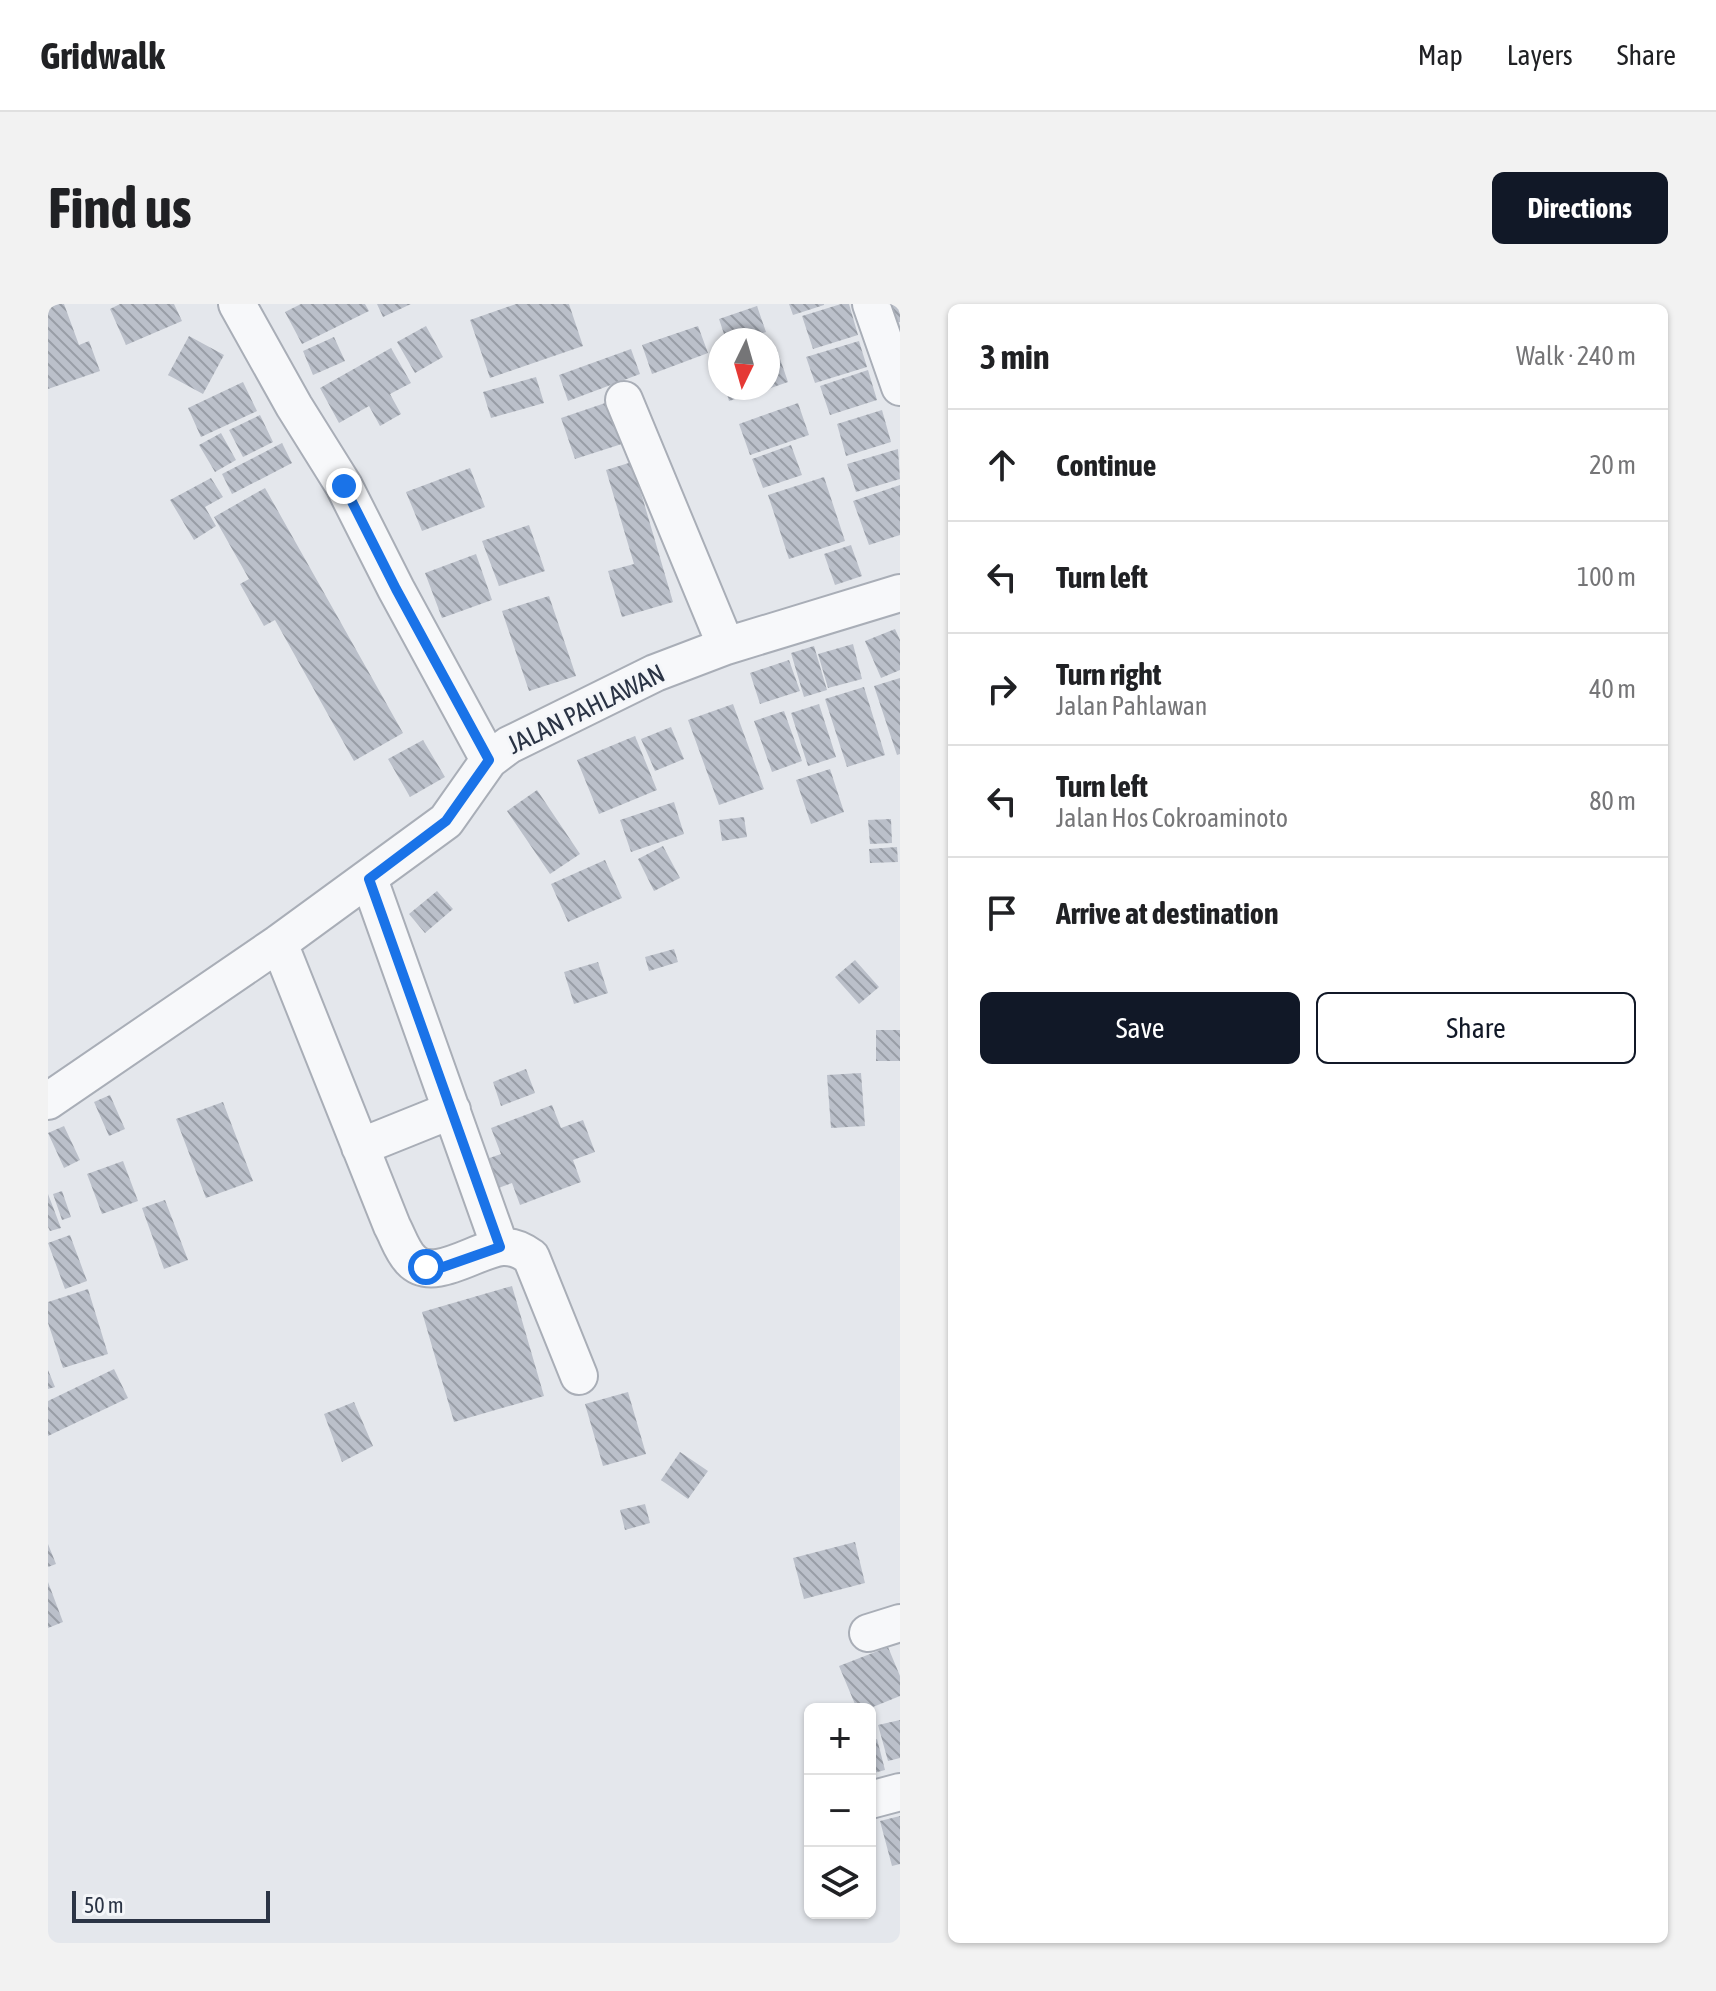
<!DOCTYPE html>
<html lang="en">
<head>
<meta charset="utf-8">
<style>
	body { margin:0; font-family:"Asap Condensed",sans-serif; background:#f2f2f2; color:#202124 }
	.controls { position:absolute; right:24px; bottom:24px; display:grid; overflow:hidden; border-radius:12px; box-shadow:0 2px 6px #0004 }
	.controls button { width:72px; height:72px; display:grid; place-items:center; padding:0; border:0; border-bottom:2px solid #e0e0e0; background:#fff; color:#202124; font:40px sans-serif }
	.compass { position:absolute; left:660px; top:24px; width:72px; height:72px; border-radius:50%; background:#fff; box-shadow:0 2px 6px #0004; rotate:185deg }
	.scale { position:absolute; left:24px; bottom:20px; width:198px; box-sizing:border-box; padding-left:8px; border:4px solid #2b3445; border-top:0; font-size:22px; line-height:28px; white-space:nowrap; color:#2b3445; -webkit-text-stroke:6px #f4f6f9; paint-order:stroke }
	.stop { position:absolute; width:24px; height:24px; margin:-18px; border:6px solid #1a73e8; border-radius:50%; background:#fff }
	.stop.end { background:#1a73e8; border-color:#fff; box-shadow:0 2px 8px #0008 }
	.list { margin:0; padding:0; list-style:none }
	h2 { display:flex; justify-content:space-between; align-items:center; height:104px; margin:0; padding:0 32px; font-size:34px }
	h2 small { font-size:26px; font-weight:400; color:#757577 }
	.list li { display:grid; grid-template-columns:52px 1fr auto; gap:24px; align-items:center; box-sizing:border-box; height:112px; padding:0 32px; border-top:2px solid #e0e0e0 }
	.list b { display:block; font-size:30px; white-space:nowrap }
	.list p { margin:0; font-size:26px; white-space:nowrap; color:#757577 }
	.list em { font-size:26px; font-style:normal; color:#757577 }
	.actions { display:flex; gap:16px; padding:24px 32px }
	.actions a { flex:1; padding:18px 0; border:2px solid #111827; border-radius:12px; text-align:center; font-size:28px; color:#111827 }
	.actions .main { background:#111827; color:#fff }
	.icon { flex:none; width:44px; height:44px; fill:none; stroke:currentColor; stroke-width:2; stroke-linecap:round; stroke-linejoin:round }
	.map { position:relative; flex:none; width:852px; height:1639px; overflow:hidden; border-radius:12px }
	header { display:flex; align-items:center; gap:48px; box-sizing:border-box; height:112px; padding:0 40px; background:#fff; border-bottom:2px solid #e0e0e0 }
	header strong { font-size:38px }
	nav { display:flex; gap:44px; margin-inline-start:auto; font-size:28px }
	.intro { display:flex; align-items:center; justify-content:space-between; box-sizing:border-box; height:192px; padding:0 48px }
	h1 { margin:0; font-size:56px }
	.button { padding:20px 36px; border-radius:12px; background:#111827; color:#fff; font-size:28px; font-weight:700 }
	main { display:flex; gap:48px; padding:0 48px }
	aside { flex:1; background:#fff; border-radius:12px; box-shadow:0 2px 6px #0004 }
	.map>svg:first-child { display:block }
	.building { fill:url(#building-back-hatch) }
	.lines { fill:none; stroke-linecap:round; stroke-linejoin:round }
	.minor-casing { stroke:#a9aeb7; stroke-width:40 }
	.minor { stroke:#f7f8fa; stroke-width:36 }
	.route { stroke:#1a73e8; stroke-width:10 }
	.labels { text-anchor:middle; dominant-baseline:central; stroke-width:6; stroke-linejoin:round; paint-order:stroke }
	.street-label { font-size:26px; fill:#2b3445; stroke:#f4f6f9 }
</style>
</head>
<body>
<header>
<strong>Gridwalk</strong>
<nav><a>Map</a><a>Layers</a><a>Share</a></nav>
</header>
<div class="intro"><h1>Find us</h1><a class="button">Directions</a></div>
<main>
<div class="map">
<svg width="852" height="1639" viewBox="0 0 852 1639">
	<defs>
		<pattern id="building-back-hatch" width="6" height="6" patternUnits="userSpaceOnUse" patternTransform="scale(2)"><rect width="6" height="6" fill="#bbc0ca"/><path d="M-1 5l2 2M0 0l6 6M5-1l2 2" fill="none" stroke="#989da6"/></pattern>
	</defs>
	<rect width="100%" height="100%" fill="#e4e7ec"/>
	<path class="building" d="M11,0H16L31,41L41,37L52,67L0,85V4Z
		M72,0H126L134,17L78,41L62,5Z
		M253,0H317L321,7L254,40L237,8Z
		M329,0H363L335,13Z
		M468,0H521L535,42L442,74L422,16Z
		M741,0H776V1L745,11Z
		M793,0H801L810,31L765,45L754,12Z
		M832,0H852V18L838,21Z
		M709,2L718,28L693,36H678L671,15Z
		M378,22L395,53L367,69L349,38Z
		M650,22L660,49L604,70L594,41Z
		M141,32L176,51L155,90L120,71Z
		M286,33L297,57L265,71L255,47Z
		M811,37L819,63L767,79L758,53Z
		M343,44L363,79L342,90L353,110L332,122L321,102L291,119L272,84Z
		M583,45L592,70L520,97L511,71Z
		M729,46L740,78L720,85V49Z
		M820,66L829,96L782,111L772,82Z
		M488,73L496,99L443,114L435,88Z
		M195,78L209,107L153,133L140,104Z
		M677,84H720V85L681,97Z
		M566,96L580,138L527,155L513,114Z
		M750,99L761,131L702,151L691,120Z
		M834,106L843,138L798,152L789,120Z
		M212,111L225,138L195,153L181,126Z
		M173,129L188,156L167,168L151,141Z
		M234,139L244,159L184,190L174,170Z
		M743,141L754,171L715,184L704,155Z
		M850,145L852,175L808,188L799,160Z
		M584,158L625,298L574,313L560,267L586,260L558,166Z
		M422,164L437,203L374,227L358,188Z
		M776,173L797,237L741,255L720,191Z
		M163,174L175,193L157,203L168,222L146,236L122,196Z
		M852,181V231L821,241L805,197Z
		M217,184L355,429L306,457L227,316L216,322L192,280L201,275L166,213Z
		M481,221L497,267L451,282L434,237Z
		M803,241L814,272L787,281L776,250Z
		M428,250L444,296L394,314L377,269Z
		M501,292L528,372L481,387L454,307Z
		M847,325L852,336V366L833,374L817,337Z
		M805,340L814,375L780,384L770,350Z
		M766,342L779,386L756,393L743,349Z
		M741,356L752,387L712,400L702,369Z
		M852,374V450L849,451L826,382Z
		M816,383L837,451L799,463L777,395Z
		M685,400L716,485L671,501L640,416Z
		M771,400L788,453L760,462L743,409Z
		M736,407L754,457L724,468L706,417Z
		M623,423L636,455L607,467L593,435Z
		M587,432L609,486L551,510L529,456Z
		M375,436L397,473L362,493L340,455Z
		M782,465L796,508L763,520L748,476Z
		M489,486L532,550L502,570L459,507Z
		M626,498L636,530L583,548L572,516Z
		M696,513L699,533L674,537L671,516Z
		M843,515L844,539L822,540L820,516Z
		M615,542L632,574L606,587L590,555Z
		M849,543L850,558L822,559L821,545Z
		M557,556L574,594L520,618L503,580Z
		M389,587L405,605L377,629L361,610Z
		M626,645L630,658L601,667L597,653Z
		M807,656L831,683L811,700L787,673Z
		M550,658L560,689L526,700L516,668Z
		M828,726H852V757H828Z
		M478,765L487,789L453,802L445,778Z
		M813,769L817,822L783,824L779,771Z
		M62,791L77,825L61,832L46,798Z
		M175,798L205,877L158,894L128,815Z
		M504,801L513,824L535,816L547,848L525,856L533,878L472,901L464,879L445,886L433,857L453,850L443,824Z
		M16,822L32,856L16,864L0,829Z
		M75,857L90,897L54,910L39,870Z
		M14,887L23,913L14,916L5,890Z
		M0,890L13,924L2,927L0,923Z
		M117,896L140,956L116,965L94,904Z
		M22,931L39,977L17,985L0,939Z
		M464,982L496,1092L406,1118L374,1008Z
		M40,985L60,1050L15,1064L0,1019V998Z
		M66,1065L80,1094L0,1132V1097Z
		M0,1066L7,1083L0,1085Z
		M580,1088L598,1150L555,1162L537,1100Z
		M306,1098L325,1142L294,1158L276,1110Z
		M632,1148L660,1167L640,1195L613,1176Z
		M597,1200L602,1219L577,1226L572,1206Z
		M807,1238L817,1279L756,1295L745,1254Z
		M0,1240L8,1260L0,1263Z
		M0,1278L15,1318L0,1324Z
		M840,1343L852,1372V1392L820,1405H809L791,1362Z
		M852,1416V1454L840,1457L830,1421Z
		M829,1435L837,1466L822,1470V1437Z
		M852,1512V1560L844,1562L832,1517Z
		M822,1535L828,1553L822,1555Z"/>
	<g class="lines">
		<g class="minor-casing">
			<path id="minor" d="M189,0L246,102L296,182L348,285L441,456
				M823,0L852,83
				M576,96L678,342
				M321,575L452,943
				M231,639L344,922C350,933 354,947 363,956C385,980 429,945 454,943C465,942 475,947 483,953L531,1072
				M0,797L231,639L398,517L441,456L461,441L607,369L678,342L852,289
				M312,843L404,806
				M820,1329L852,1319
				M822,1496L852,1488"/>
		</g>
		<use href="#minor" class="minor"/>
	</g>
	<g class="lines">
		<path class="route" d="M296,182L348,285L441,456L398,517L321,575L452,943L395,963H378"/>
	</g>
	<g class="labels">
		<g class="street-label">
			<text transform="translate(538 405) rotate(-26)">JALAN PAHLAWAN</text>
		</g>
	</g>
</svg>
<div class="controls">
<button>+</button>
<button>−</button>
<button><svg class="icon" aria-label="layers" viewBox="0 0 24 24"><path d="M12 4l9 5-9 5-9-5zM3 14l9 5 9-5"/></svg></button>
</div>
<svg class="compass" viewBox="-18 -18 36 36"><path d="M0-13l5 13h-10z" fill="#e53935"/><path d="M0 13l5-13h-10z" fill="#757577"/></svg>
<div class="scale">50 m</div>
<div class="stop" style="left:378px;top:963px"></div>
<div class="stop end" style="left:296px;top:182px"></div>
</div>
<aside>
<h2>3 min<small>Walk · 240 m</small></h2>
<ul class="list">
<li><svg class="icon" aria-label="ahead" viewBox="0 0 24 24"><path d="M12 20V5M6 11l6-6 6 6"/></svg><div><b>Continue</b></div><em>20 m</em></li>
<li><svg class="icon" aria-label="left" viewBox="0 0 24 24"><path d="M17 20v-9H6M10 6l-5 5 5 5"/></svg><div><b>Turn left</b></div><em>100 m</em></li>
<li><svg class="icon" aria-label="right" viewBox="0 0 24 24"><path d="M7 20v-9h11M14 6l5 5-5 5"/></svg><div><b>Turn right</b><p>Jalan Pahlawan</p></div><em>40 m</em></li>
<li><svg class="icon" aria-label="left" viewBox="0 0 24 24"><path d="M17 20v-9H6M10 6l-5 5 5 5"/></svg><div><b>Turn left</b><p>Jalan Hos Cokroaminoto</p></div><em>80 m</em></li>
<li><svg class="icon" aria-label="arrive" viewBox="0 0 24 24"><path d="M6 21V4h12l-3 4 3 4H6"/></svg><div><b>Arrive at destination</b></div></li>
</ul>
<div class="actions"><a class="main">Save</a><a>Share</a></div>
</aside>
</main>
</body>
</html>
